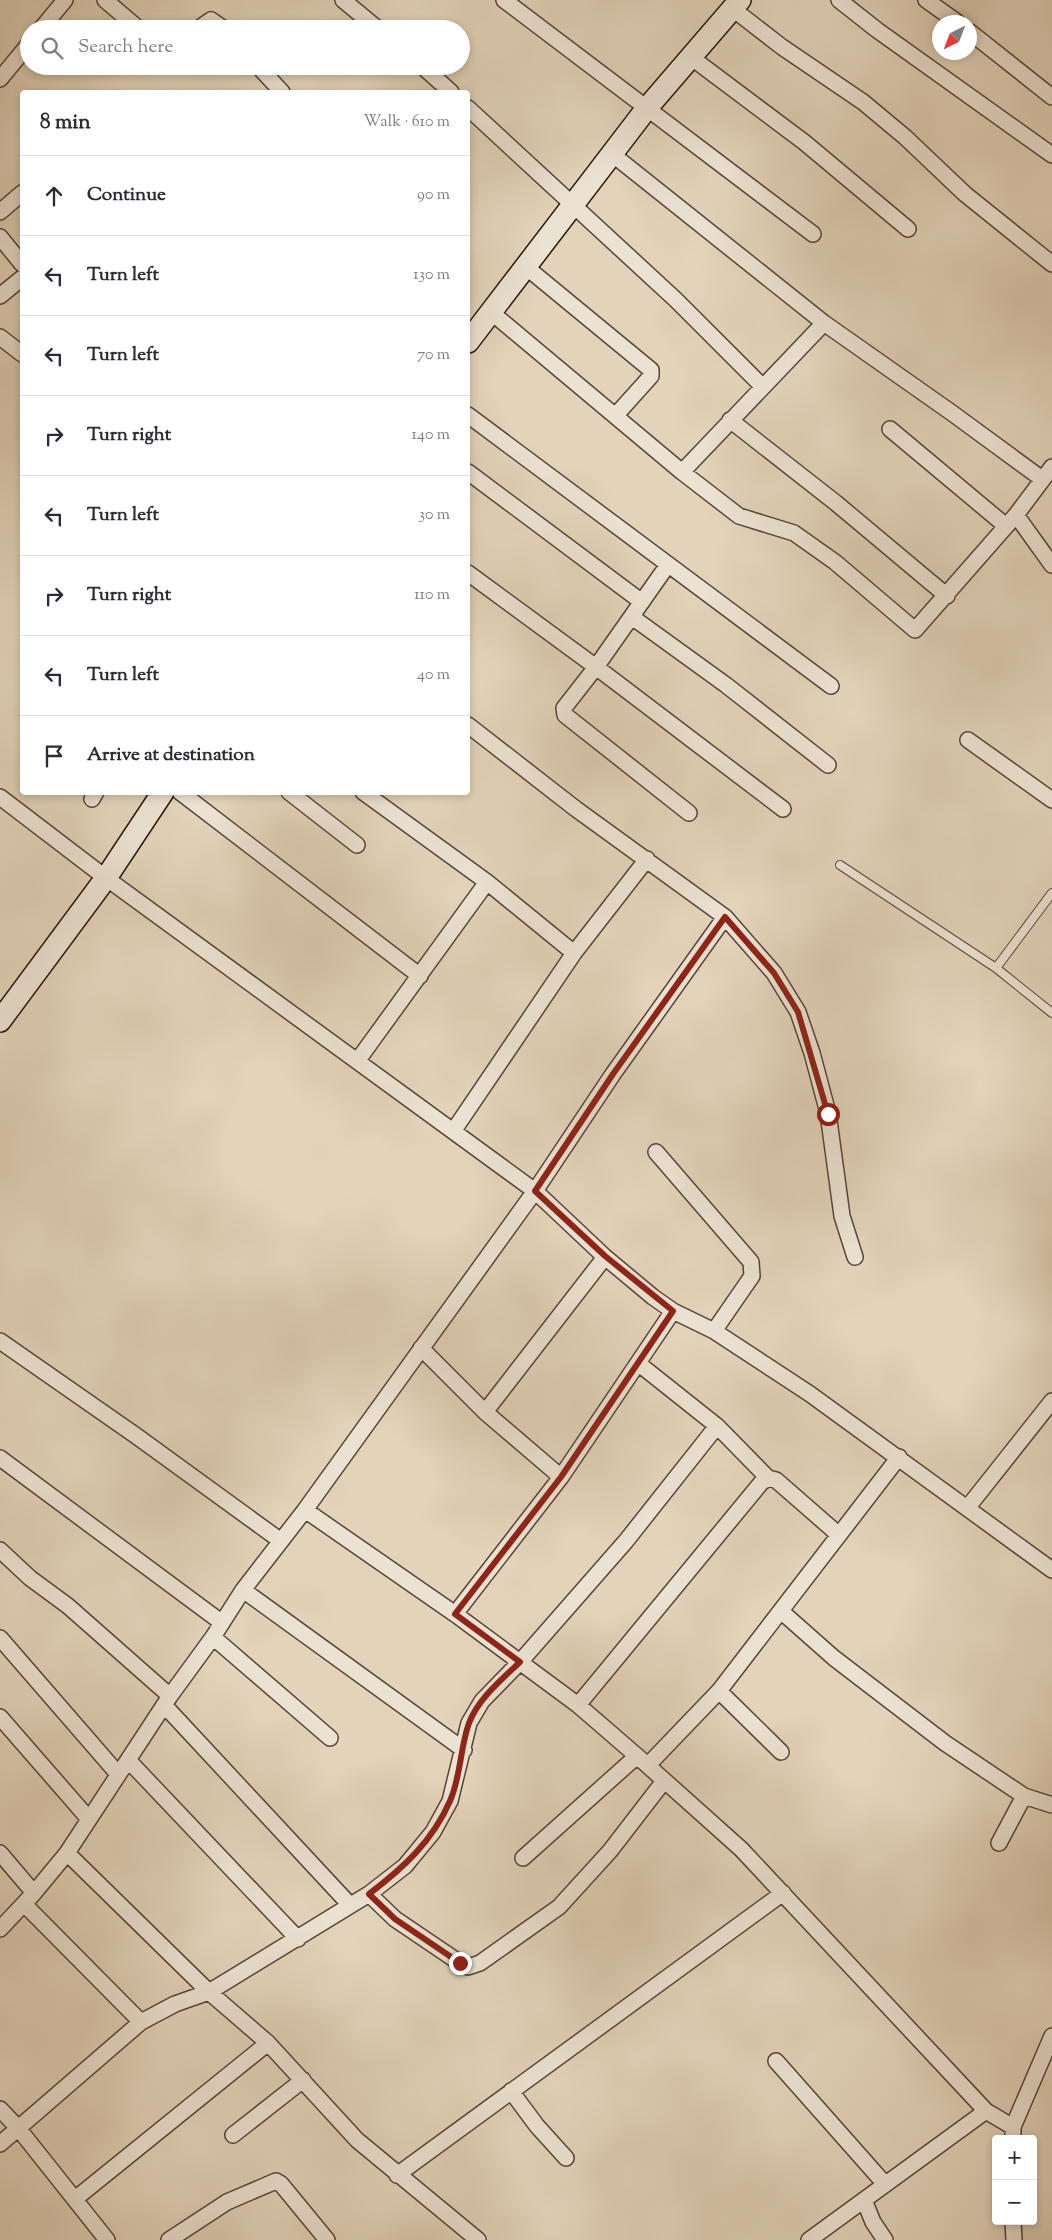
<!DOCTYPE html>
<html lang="en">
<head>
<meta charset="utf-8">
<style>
	body { margin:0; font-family:"Sorts Mill Goudy",serif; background:#f7f7f7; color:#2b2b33 }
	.controls { position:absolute; right:15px; bottom:15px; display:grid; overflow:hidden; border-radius:5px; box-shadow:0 2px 8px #0003 }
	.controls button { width:45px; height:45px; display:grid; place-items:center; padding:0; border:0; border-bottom:1px solid #e1e1e2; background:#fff; color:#2b2b33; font:25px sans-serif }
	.compass { position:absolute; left:932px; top:15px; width:45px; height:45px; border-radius:50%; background:#fff; box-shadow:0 2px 8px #0003; rotate:222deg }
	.stop { position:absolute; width:15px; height:15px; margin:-11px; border:4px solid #8f2418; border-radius:50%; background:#fff }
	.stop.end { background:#8f2418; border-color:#fff; box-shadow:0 1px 5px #0008 }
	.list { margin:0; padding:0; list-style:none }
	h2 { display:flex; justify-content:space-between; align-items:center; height:65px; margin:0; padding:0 20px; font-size:21px }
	h2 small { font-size:16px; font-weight:400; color:#7c7c81 }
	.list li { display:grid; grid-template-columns:32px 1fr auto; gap:15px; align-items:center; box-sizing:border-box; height:80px; padding:0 20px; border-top:1px solid #e1e1e2 }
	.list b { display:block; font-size:19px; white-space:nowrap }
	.list em { font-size:16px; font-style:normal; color:#7c7c81 }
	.icon { flex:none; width:28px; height:28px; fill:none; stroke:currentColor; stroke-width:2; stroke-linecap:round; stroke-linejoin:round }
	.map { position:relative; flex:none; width:1052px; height:2240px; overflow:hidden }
	.search { position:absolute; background:#fff; box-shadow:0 2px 8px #0003; left:20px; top:20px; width:450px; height:55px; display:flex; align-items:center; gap:12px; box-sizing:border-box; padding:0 18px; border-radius:28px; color:#7c7c81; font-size:19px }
	.panel { position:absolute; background:#fff; box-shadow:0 2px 8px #0003; left:20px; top:90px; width:450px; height:705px; border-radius:5px }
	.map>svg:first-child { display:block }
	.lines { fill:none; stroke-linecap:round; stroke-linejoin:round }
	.lane-casing { stroke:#574438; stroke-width:10 }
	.street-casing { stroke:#574438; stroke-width:18 }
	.secondary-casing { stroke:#29150c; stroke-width:24 }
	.lane { stroke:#ece2d2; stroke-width:8 }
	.street { stroke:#ece2d2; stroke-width:15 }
	.secondary { stroke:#ece2d2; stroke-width:21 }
	.route { stroke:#8f2418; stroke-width:6 }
</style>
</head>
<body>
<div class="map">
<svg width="1052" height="2240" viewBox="0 0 1052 2240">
	<rect width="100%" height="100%" fill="#e2d3ba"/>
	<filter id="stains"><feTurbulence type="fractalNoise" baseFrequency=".004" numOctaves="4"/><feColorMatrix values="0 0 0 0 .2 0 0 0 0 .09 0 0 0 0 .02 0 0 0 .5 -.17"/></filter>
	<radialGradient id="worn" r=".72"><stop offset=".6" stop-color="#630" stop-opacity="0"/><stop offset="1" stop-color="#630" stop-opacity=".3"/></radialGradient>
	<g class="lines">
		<g class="lane-casing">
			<path id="lane" d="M840,865L996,968L1052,1013
				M996,968L1052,893"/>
		</g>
		<g class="street-casing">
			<path id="street" d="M105,0L139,29
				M343,0L378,29
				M504,0L813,234
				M839,0L877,30L1052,155
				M926,0L957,22
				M733,9L782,47L863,102L905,137L965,194L1052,264
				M41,29L65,0
				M198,29L211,20L224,29
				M970,32L1052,97
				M692,58L804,142L908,229
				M258,66L282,92
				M422,66L451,92
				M0,79L29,44
				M468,108L676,300L763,387
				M612,154L824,323L952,413L1042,479
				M0,212L22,193
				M0,237L22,264
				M526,267L651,370V376L616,415
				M0,296L22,278
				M491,312L682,472L739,516L794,533L835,562L915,630L1016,515L1052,467
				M0,337L22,354
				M468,415L831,686
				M730,420L836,503L947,596
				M890,429L1006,526
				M468,472L642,602
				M682,472L824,323
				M1016,515L1052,565
				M468,573L596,667L667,566
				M632,617L726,685L828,765
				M468,725L576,809L725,917L774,973L798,1012L812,1053L828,1113L842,1216L855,1257
				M968,740L1052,800
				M180,792L420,976
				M289,792L357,845
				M363,792L487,882L574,953
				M0,797L106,878L535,1191L605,1257L653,1297L673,1311L714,1331L810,1394L1052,1570
				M92,799L96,792
				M689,813L565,715L564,708L596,667L783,809
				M358,1060L487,882
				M454,1130L574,953L647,859
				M656,1152L751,1262L752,1276L714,1331
				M0,1341L135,1435L281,1541
				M421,1348L485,1412L561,1477
				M639,1364L717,1426L768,1478L776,1480L839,1535
				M485,1412L605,1257
				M0,1458L221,1622
				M968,1507L1052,1401
				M305,1510L455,1614L578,1705L637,1756L741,1849L986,2111L1013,2127
				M0,1550L30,1578L68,1606L170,1696
				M243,1590L464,1750
				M782,1612L834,1658L945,1743L1024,1796L1052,1805
				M455,1614L561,1477L673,1311
				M213,1637L330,1738
				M0,1638L118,1774
				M719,1691L781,1752
				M164,1705L350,1905
				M578,1705L761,1483L768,1478
				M0,1717L88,1818
				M128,1760L298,1939
				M648,1765L719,1691L899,1457
				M999,1843L1024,1796
				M0,1853L34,1893
				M67,1853L209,1992L268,2043L357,2140L478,2240
				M523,1858L637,1756
				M369,1894L395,1919L460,1963L468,1967L480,1963L559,1907L610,1851L664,1781
				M24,1904L141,2022
				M0,1929L34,1893L67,1853L170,1696L213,1637L243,1590L305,1510L535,1191L613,1074L725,917
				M776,2061L884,2183
				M511,2091L537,2126L566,2158
				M0,2109L18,2128L107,2240
				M233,2135L303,2080
				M1013,2139V2127L1052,2036
				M0,2144L141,2022L175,2004L209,1992L369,1894L405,1866L433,1832L450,1801L469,1723L482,1701L520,1662L626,1541L717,1426
				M397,2175L783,1893
				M75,2199L268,2043
				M864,2200L873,2222L885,2240
				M1013,2221L1014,2240
				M169,2240L227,2202L276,2181L281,2184L327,2240
				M809,2240L986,2111"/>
		</g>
		<g class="secondary-casing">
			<path id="secondary" d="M468,342L647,108L740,0
				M0,1021L106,878L163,792"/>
		</g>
		<use href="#lane" class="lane"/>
		<use href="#street" class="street"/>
		<use href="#secondary" class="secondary"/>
	</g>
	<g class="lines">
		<path class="route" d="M460,1963L395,1919L369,1894C403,1868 432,1842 450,1801C461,1776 460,1748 469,1723C478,1699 501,1680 520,1662L455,1614L561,1477L673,1311L605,1256L535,1191L613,1074L725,917L774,973L798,1012L828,1114"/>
	</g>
	<rect width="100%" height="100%" filter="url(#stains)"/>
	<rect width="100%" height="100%" fill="url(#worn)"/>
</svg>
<div class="controls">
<button>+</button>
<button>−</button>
</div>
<svg class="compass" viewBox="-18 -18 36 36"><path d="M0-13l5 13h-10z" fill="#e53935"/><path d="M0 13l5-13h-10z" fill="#7c7c81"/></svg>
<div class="stop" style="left:828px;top:1114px"></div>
<div class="stop end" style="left:460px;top:1963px"></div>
<div class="search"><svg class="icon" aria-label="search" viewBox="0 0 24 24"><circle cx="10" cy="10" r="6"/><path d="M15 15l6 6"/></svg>Search here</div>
<section class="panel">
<h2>8 min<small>Walk · 610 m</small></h2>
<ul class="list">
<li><svg class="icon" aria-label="ahead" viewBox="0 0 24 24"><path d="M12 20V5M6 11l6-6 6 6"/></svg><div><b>Continue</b></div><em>90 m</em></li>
<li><svg class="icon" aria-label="left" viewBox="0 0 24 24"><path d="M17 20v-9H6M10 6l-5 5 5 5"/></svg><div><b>Turn left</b></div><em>130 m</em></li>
<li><svg class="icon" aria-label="left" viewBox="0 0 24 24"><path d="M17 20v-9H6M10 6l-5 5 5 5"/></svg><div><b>Turn left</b></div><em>70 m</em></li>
<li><svg class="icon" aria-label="right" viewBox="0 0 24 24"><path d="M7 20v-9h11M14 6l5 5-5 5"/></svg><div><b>Turn right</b></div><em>140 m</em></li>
<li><svg class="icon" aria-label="left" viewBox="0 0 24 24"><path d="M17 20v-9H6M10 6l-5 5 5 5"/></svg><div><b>Turn left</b></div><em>30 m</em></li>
<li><svg class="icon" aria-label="right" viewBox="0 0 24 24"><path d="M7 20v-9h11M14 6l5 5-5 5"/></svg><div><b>Turn right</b></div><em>110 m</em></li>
<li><svg class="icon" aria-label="left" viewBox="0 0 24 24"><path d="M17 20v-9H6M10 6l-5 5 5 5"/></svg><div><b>Turn left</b></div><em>40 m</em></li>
<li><svg class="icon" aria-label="arrive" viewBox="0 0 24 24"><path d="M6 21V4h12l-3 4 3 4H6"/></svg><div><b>Arrive at destination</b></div></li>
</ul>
</section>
</div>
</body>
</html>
